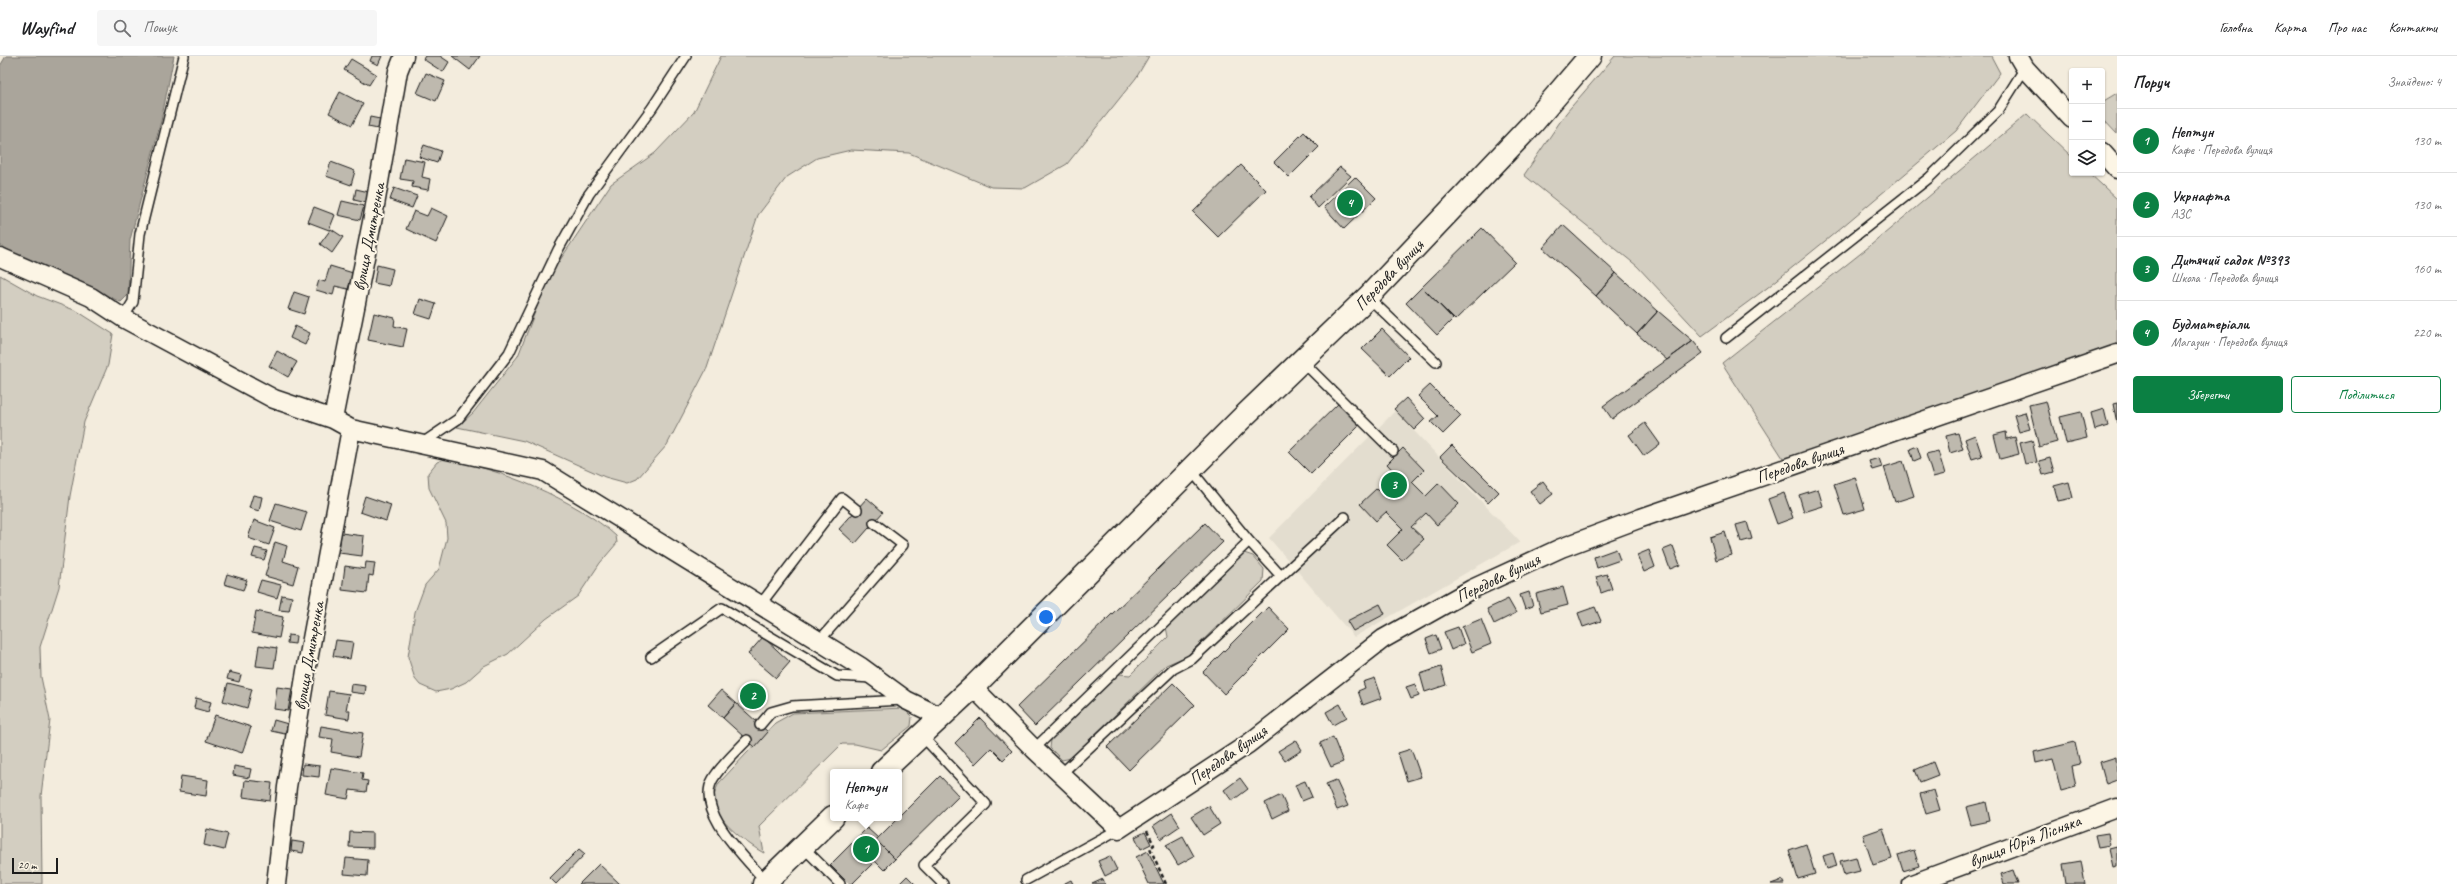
<!DOCTYPE html>
<html lang="uk">
<head>
<meta charset="utf-8">
<style>
	body { margin:0; font-family:Caveat,sans-serif; background:#f6f6f6; color:#202124 }
	.controls { position:absolute; right:12px; top:12px; display:grid; overflow:hidden; border-radius:4px; box-shadow:0 1px 3px #0004 }
	.controls button { width:36px; height:36px; display:grid; place-items:center; padding:0; border:0; border-bottom:1px solid #e0e0e0; background:#fff; color:#202124; font:20px sans-serif }
	.scale { position:absolute; left:12px; bottom:10px; width:46px; box-sizing:border-box; padding-left:4px; border:2px solid #1c1c1c; border-top:0; font-size:11px; line-height:14px; white-space:nowrap; color:#1c1c1c; -webkit-text-stroke:3px #fcf5e5; paint-order:stroke }
	.you { position:absolute; left:1046px; top:561px; width:14px; height:14px; margin:-10px; border:3px solid #fff; border-radius:50%; background:#1a73e8; box-shadow:0 0 0 6px #1a73e833 }
	.badge { display:grid; place-items:center; width:26px; height:26px; border-radius:50%; background:#0b8043; color:#fff; font-size:13px; font-weight:700 }
	.pin { position:absolute; translate:-50% -50%; border:2px solid #fff; box-shadow:0 1px 4px #0006 }
	.popup { position:absolute; left:830px; top:713px; width:72px; height:52px; box-sizing:border-box; display:grid; place-content:center; border-radius:4px; background:#fff; filter:drop-shadow(0 1px 3px #0005); font-size:13px; white-space:nowrap; color:#757577 }
	.popup b { font-size:15px; color:#202124 }
	.popup::after { content:''; position:absolute; left:50%; top:100%; margin-left:-8px; border:8px solid transparent; border-top-color:#fff }
	.list { margin:0; padding:0; list-style:none }
	h2 { display:flex; justify-content:space-between; align-items:center; height:52px; margin:0; padding:0 16px; font-size:17px }
	h2 small { font-size:13px; font-weight:400; color:#757577 }
	.list li { display:grid; grid-template-columns:26px 1fr auto; gap:12px; align-items:center; box-sizing:border-box; height:64px; padding:0 16px; border-top:1px solid #e0e0e0 }
	.list b { display:block; font-size:15px; white-space:nowrap }
	.list p { margin:0; font-size:13px; white-space:nowrap; color:#757577 }
	.list em { font-size:13px; font-style:normal; color:#757577 }
	.actions { display:flex; gap:8px; padding:12px 16px }
	.actions a { flex:1; padding:9px 0; border:1px solid #0b8043; border-radius:4px; text-align:center; font-size:14px; color:#0b8043 }
	.actions .main { background:#0b8043; color:#fff }
	.icon { flex:none; width:22px; height:22px; fill:none; stroke:currentColor; stroke-width:2; stroke-linecap:round; stroke-linejoin:round }
	.map { position:relative; flex:none; width:2117px; height:828px; overflow:hidden }
	header { display:flex; align-items:center; gap:24px; box-sizing:border-box; height:56px; padding:0 20px; background:#fff; border-bottom:1px solid #e0e0e0 }
	header strong { font-size:19px }
	nav { display:flex; gap:22px; margin-inline-start:auto; font-size:14px }
	.search { width:280px; height:36px; background:#f6f6f6; display:flex; align-items:center; gap:10px; box-sizing:border-box; padding:0 14px; border-radius:4px; color:#757577; font-size:15px }
	main { display:flex }
	aside { flex:1; background:#fff }
	.map>svg:first-child { display:block }
	.built { fill:#e3ddcf }
	.green { fill:#d3cec1; stroke:#78756e }
	.water { fill:#aaa59b; stroke:#716e68 }
	.building { fill:#beb9ae; stroke:#1c1c1c }
	.lines { fill:none; stroke-linecap:round; stroke-linejoin:round }
	.service-casing { stroke:#1c1c1c; stroke-width:12 }
	.minor-casing { stroke:#1c1c1c; stroke-width:21 }
	.tertiary-casing { stroke:#1c1c1c; stroke-width:25 }
	.path { stroke:#1c1c1c; stroke-width:2.5; stroke-dasharray:4 3; stroke-linecap:butt }
	.service { stroke:#fcf5e5; stroke-width:9 }
	.minor { stroke:#fcf5e5; stroke-width:18 }
	.tertiary { stroke:#fcf5e5; stroke-width:22 }
	.labels { text-anchor:middle; dominant-baseline:central; stroke-width:4; stroke-linejoin:round; paint-order:stroke }
	.street-label { font-size:17px; fill:#1c1c1c; stroke:#fcf5e5 }
</style>
</head>
<body>
<header>
<strong>Wayfind</strong>
<div class="search"><svg class="icon" aria-label="search" viewBox="0 0 24 24"><circle cx="10" cy="10" r="6"/><path d="M15 15l6 6"/></svg>Пошук</div>
<nav><a>Головна</a><a>Карта</a><a>Про нас</a><a>Контакти</a></nav>
</header>
<main>
<div class="map">
<svg width="2117" height="828" viewBox="0 0 2117 828">
	<rect width="100%" height="100%" fill="#f3ecdd"/>
	<filter id="ink" filterUnits="userSpaceOnUse"><feTurbulence type="fractalNoise" baseFrequency=".025" numOctaves="2"/><feDisplacementMap in="SourceGraphic" scale="8" xChannelSelector="R" yChannelSelector="G"/><feConvolveMatrix kernelMatrix="1 2 1 2 8 2 1 2 1" color-interpolation-filters="sRGB"/></filter>
	<g filter="url(#ink)">
		<path class="built" d="M1395,355L1520,486L1354,581L1269,482Z"/>
		<path class="green" d="M721,0H1149L1136,22L1067,108L1025,132L991,131L909,97L851,94L817,102L787,121L758,159L707,312L667,389L637,423L627,427L605,421L524,385L457,371L473,357L518,300L548,222L611,128L655,97L694,56Z
			M1615,0H1991L2000,17L1956,75L1830,181L1767,232L1702,280L1637,210L1524,119L1566,57Z
			M2117,37V78L2102,62V46Z
			M2027,58L2072,101V117H2089L2117,143V290L1809,396L1783,402L1722,307L1865,194Z
			M0,219L37,240L77,255L113,278L108,309L84,366L70,440L59,531L40,591L41,621L50,664L41,740L42,828H0Z
			M444,403C496,411 577,444 616,480L617,487L600,507L578,540L546,563L508,598L484,610L466,626L451,633L436,636L420,629L415,623L408,601L415,556L425,529L439,513L447,482L446,467L429,432L428,417L437,406Z
			M1244,497L1253,500L1264,513L1263,525L1187,600L1166,609L1071,702L1062,704L1050,692L1051,684L1119,618L1130,619L1168,581L1166,571Z
			M903,652L912,661L911,670L881,694L855,688H842L759,770L764,797C750,790 719,766 715,751C712,742 715,735 719,727L775,667L793,657Z"/>
		<path class="water" d="M6,0H174L161,65L130,184L128,239L121,246L23,203L0,189V10Z"/>
		<path class="building" d="M372,0H382L378,9L370,5Z
			M425,0H440L449,6L443,16L423,3Z
			M452,0H480L470,14Z
			M351,3L376,18L369,29L344,14Z
			M426,17L445,25L436,45L417,37Z
			M340,36L363,48L352,69L329,57Z
			M370,61L380,63L378,73L368,71Z
			M1304,76L1319,91L1289,121L1274,106Z
			M424,89L441,95L437,107L419,101Z
			M404,102L425,106L422,121L430,123L428,134L412,131L413,125L400,123Z
			M331,106L355,115L351,129L326,120Z
			M1241,109L1266,134L1218,181L1193,156Z
			M1340,111L1351,120L1318,152L1309,141Z
			M1355,121L1376,142L1344,173L1324,151Z
			M394,132L417,140L412,152L390,144Z
			M356,133L369,136L367,147L354,144Z
			M342,145L364,150L360,164L338,159Z
			M314,151L335,159L329,174L308,166Z
			M431,152L448,160L436,187L406,173L414,155L427,160Z
			M1563,169L1616,217L1596,240L1543,192Z
			M1482,172L1515,206L1455,264L1422,231Z
			M331,173L343,181L332,197L320,188Z
			M377,209L393,213L389,230L374,227Z
			M330,210L353,217L348,233L335,230L333,239L316,234L319,224L325,226Z
			M1616,217L1658,255L1637,278L1596,240Z
			M1422,231L1453,263L1437,279L1406,247Z
			M294,236L309,241L304,258L288,253Z
			M420,243L436,248L431,263L415,258Z
			M1658,255L1693,285L1667,304L1637,278Z
			M374,257L395,262L394,270L407,273L403,291L368,284Z
			M295,270L310,277L305,289L290,282Z
			M1382,273L1409,301L1390,320L1362,293Z
			M1693,285L1703,297L1612,363L1603,350Z
			M277,295L297,306L288,321L269,310Z
			M1430,329L1461,360L1443,378L1431,366L1438,360L1418,340Z
			M1406,342L1425,363L1414,374L1394,353Z
			M1341,345L1362,367L1311,418L1289,396Z
			M2046,345L2057,386L2039,391L2029,349Z
			M2117,347V367L2113,348Z
			M2104,353L2108,370L2095,374L2091,357Z
			M2025,356L2030,373L2019,376L2014,359Z
			M2081,356L2087,382L2066,387L2060,361Z
			M1645,367L1660,388L1644,400L1629,379Z
			M2006,376L2007,383L2015,381L2019,398L2000,403L1994,379Z
			M1958,377L1963,393L1950,397L1946,380Z
			M1975,379L1982,400L1972,403L1965,383Z
			M2032,384L2037,406L2025,408L2020,387Z
			M1452,389L1499,436L1488,447L1440,401Z
			M1917,390L1921,402L1914,405L1910,393Z
			M1403,392L1424,414L1412,426L1426,440L1439,427L1459,448L1437,469L1426,457L1411,471L1424,483L1402,504L1387,489L1403,473L1386,456L1376,465L1360,448L1377,432L1385,440L1401,423L1387,408Z
			M1938,395L1945,418L1933,421L1926,398Z
			M1879,402L1882,411L1872,414L1869,405Z
			M2050,402L2054,416L2043,419L2039,405Z
			M1903,405L1914,440L1895,446L1884,411Z
			M1855,421L1865,453L1844,459L1834,428Z
			M1543,425L1553,438L1540,448L1530,435Z
			M2069,426L2073,442L2058,445L2054,430Z
			M1818,433L1823,450L1804,456L1799,439Z
			M1784,437L1793,462L1777,468L1768,443Z
			M253,439L262,441L259,455L249,452Z
			M365,440L391,449L386,465L360,456Z
			M867,442L883,456L855,488L839,473Z
			M276,447L307,456L301,475L270,465Z
			M254,464L275,472L269,489L248,482Z
			M1747,466L1752,483L1741,486L1736,469Z
			M1205,467L1223,486L1035,670L1017,651Z
			M1725,476L1732,499L1716,504L1710,481Z
			M341,477L364,480L362,500L339,497Z
			M275,486L287,490L283,505L298,510L293,528L265,520Z
			M1673,490L1680,509L1670,513L1663,494Z
			M255,492L267,495L264,504L252,501Z
			M1616,493L1620,504L1597,512L1594,501Z
			M1649,494L1655,511L1644,516L1637,499Z
			M366,506L375,507L373,520L369,519L367,537L342,534L345,510L365,513Z
			M227,518L247,524L243,534L224,528Z
			M1607,518L1612,533L1601,537L1596,521Z
			M261,524L281,529L277,542L257,536Z
			M1563,531L1568,549L1541,556L1536,538Z
			M1529,536L1533,550L1525,553L1520,539Z
			M282,539L292,541L289,555L279,554Z
			M1508,543L1516,557L1494,568L1487,553Z
			M1380,548L1385,558L1353,575L1347,565Z
			M1268,551L1289,573L1224,638L1203,616Z
			M1595,551L1601,565L1583,571L1578,557Z
			M256,555L283,561L279,582L252,577Z
			M1481,563L1491,588L1472,596L1462,571Z
			M1458,571L1464,588L1451,594L1444,576Z
			M288,579L296,580L295,588L287,587Z
			M1436,579L1441,593L1431,597L1426,583Z
			M763,581L790,606L776,622L748,598Z
			M336,584L353,586L350,603L333,600Z
			M259,589L277,592L274,612L256,610Z
			M1441,611L1446,629L1425,636L1420,618Z
			M229,616L241,619L239,626L227,623Z
			M1375,622L1382,642L1363,649L1358,635L1365,632L1363,626Z
			M228,627L252,633L247,652L223,645Z
			M1173,627L1195,649L1129,714L1107,691Z
			M351,628L366,630L365,638L350,636Z
			M1415,628L1419,640L1411,643L1406,631Z
			M277,631L292,633L288,655L274,653Z
			M721,634L736,647L723,662L708,649Z
			M329,635L349,638L346,654H350L349,663L325,659Z
			M196,642L211,646L208,656L194,652Z
			M736,647L768,676L755,691L723,662Z
			M1340,648L1347,661L1333,669L1326,656Z
			M215,659L251,671L242,697L206,685Z
			M980,662L1012,695L1003,704L991,692L975,708L955,687Z
			M274,664L288,668L285,678L271,675Z
			M321,670L363,677L359,701L331,696L333,683L319,681Z
			M1333,681L1343,706L1331,711L1320,687Z
			M1296,684L1302,694L1285,705L1278,695Z
			M2075,686L2080,708L2072,710L2076,731L2061,735L2053,703L2036,707L2034,696Z
			M1411,693L1421,721L1407,725L1398,697Z
			M2116,701L2117,724L2106,728L2100,706Z
			M1933,706L1938,719L1920,726L1915,714Z
			M303,708L320,710L319,721L302,719Z
			M234,710L251,713L249,722L233,719Z
			M331,712L363,717L362,724L368,725L366,736L350,734L348,743L326,739Z
			M181,720L208,724L206,740L179,736Z
			M940,720L959,740L895,803L876,784Z
			M1240,722L1248,733L1232,745L1224,734Z
			M245,724L272,727L270,745L243,741Z
			M1336,724L1348,750L1337,754L1326,728Z
			M1305,725L1312,741L1302,745L1295,729Z
			M1934,734L1940,754L1926,758L1920,738Z
			M1281,739L1288,755L1272,763L1265,747Z
			M1986,746L1990,765L1971,769L1966,751Z
			M1209,750L1220,768L1203,779L1191,761Z
			M1172,757L1180,770L1161,783L1153,770Z
			M867,772L878,782L876,784L895,803L884,814L875,805L852,828H849L830,809Z
			M1883,772L1892,803L1873,809L1863,779Z
			M207,773L228,778L224,794L204,789Z
			M350,776L373,777V792L349,791Z
			M1145,776L1151,788L1141,793L1135,781Z
			M2108,777L2110,789L2098,791L2095,779Z
			M1183,780L1194,800L1178,809L1166,789Z
			M292,785L305,787L303,797L291,795Z
			M1806,788L1815,818L1798,823L1789,794Z
			M2117,791V810L2113,811L2109,793Z
			M579,793L585,798L556,828L550,822Z
			M1914,794L1919,810L1903,815L1898,799Z
			M1148,795L1164,828H1149L1136,801Z
			M1833,797L1837,810L1827,813L1823,800Z
			M1110,800L1117,814L1105,820L1098,805Z
			M1856,801L1860,815L1844,819L1840,805Z
			M346,802L368,804L367,820L344,818Z
			M2081,805L2085,828H2066L2063,808Z
			M599,808L620,828H579Z
			M2013,814L2018,828H2004L2001,818Z
			M907,820L915,828H899Z
			M1103,823L1105,828H1092Z
			M1071,824L1073,828H1063Z
			M1782,824L1784,828H1771Z"/>
		<g class="lines">
			<g class="service-casing">
				<path id="service" d="M1368,241L1436,306
					M123,262L133,246L140,178L184,0
					M1726,282L1929,122L1998,55L2025,12
					M1302,305L1393,395
					M421,388L458,363L509,297L558,194L589,138L652,52L686,0
					M1281,520L1345,461
					M760,549L842,442L857,454
					M819,585L903,489L874,467
					M651,601L722,552L837,620L872,622
					M760,669L771,656L792,650L903,644
					M922,680L986,748L924,809L943,828
					M747,684C736,696 721,709 713,723C694,755 747,803 766,826
					M1034,693L1249,485
					M1061,718L1173,613L1192,603L1281,520L1249,485L1191,414
					M803,791L840,828
					M1026,824L1119,773"/>
			</g>
			<g class="minor-casing">
				<path id="minor" d="M2018,0L2025,12L2072,63
					M2102,96L2117,113
					M0,201L91,241L123,262L274,343L333,363L351,373L543,415L861,611L906,644L941,661
					M333,363L373,161L398,15L404,0
					M973,631L1034,693L1119,773L1248,688L1383,583L1472,533L1561,492L1641,462L2117,298
					M276,828L287,731L306,615L351,373
					M1912,828L2117,752"/>
			</g>
			<g class="tertiary-casing">
				<path id="tertiary" d="M882,716L973,631L1241,363L1368,241L1532,68L1590,0
					M764,828L833,761"/>
			</g>
			<path class="path" d="M1147,775L1154,789L1150,792L1166,828"/>
			<use href="#service" class="service"/>
			<use href="#minor" class="minor"/>
			<use href="#tertiary" class="tertiary"/>
		</g>
	</g>
	<g class="labels">
		<g class="street-label">
			<text transform="translate(369 181) rotate(-79)">вулиця Дмитренка</text>
			<text transform="translate(1389 219) rotate(-46)">Передова вулиця</text>
			<text transform="translate(1800 407) rotate(-19)">Передова вулиця</text>
			<text transform="translate(1498 522) rotate(-26)">Передова вулиця</text>
			<text transform="translate(309 600) rotate(-80)">вулиця Дмитренка</text>
			<text transform="translate(1228 699) rotate(-35)">Передова вулиця</text>
			<text transform="translate(2025 785) rotate(-21)">вулиця Юрія Лісняка</text>
		</g>
	</g>
</svg>
<div class="controls">
<button>+</button>
<button>−</button>
<button><svg class="icon" aria-label="layers" viewBox="0 0 24 24"><path d="M12 4l9 5-9 5-9-5zM3 14l9 5 9-5"/></svg></button>
</div>
<div class="scale">20 m</div>
<div class="you"></div>
<div class="pin badge" style="left:866px;top:793px">1</div>
<div class="popup"><b>Нептун</b>Кафе</div>
<div class="pin badge" style="left:753px;top:640px">2</div>
<div class="pin badge" style="left:1394px;top:429px">3</div>
<div class="pin badge" style="left:1350px;top:147px">4</div>
</div>
<aside>
<h2>Поруч<small>Знайдено: 4</small></h2>
<ul class="list">
<li><span class="badge">1</span><div><b>Нептун</b><p>Кафе · Передова вулиця</p></div><em>130 m</em></li>
<li><span class="badge">2</span><div><b>Укрнафта</b><p>АЗС</p></div><em>130 m</em></li>
<li><span class="badge">3</span><div><b>Дитячий садок №393</b><p>Школа · Передова вулиця</p></div><em>160 m</em></li>
<li><span class="badge">4</span><div><b>Будматеріали</b><p>Магазин · Передова вулиця</p></div><em>220 m</em></li>
</ul>
<div class="actions"><a class="main">Зберегти</a><a>Поділитися</a></div>
</aside>
</main>
</body>
</html>
